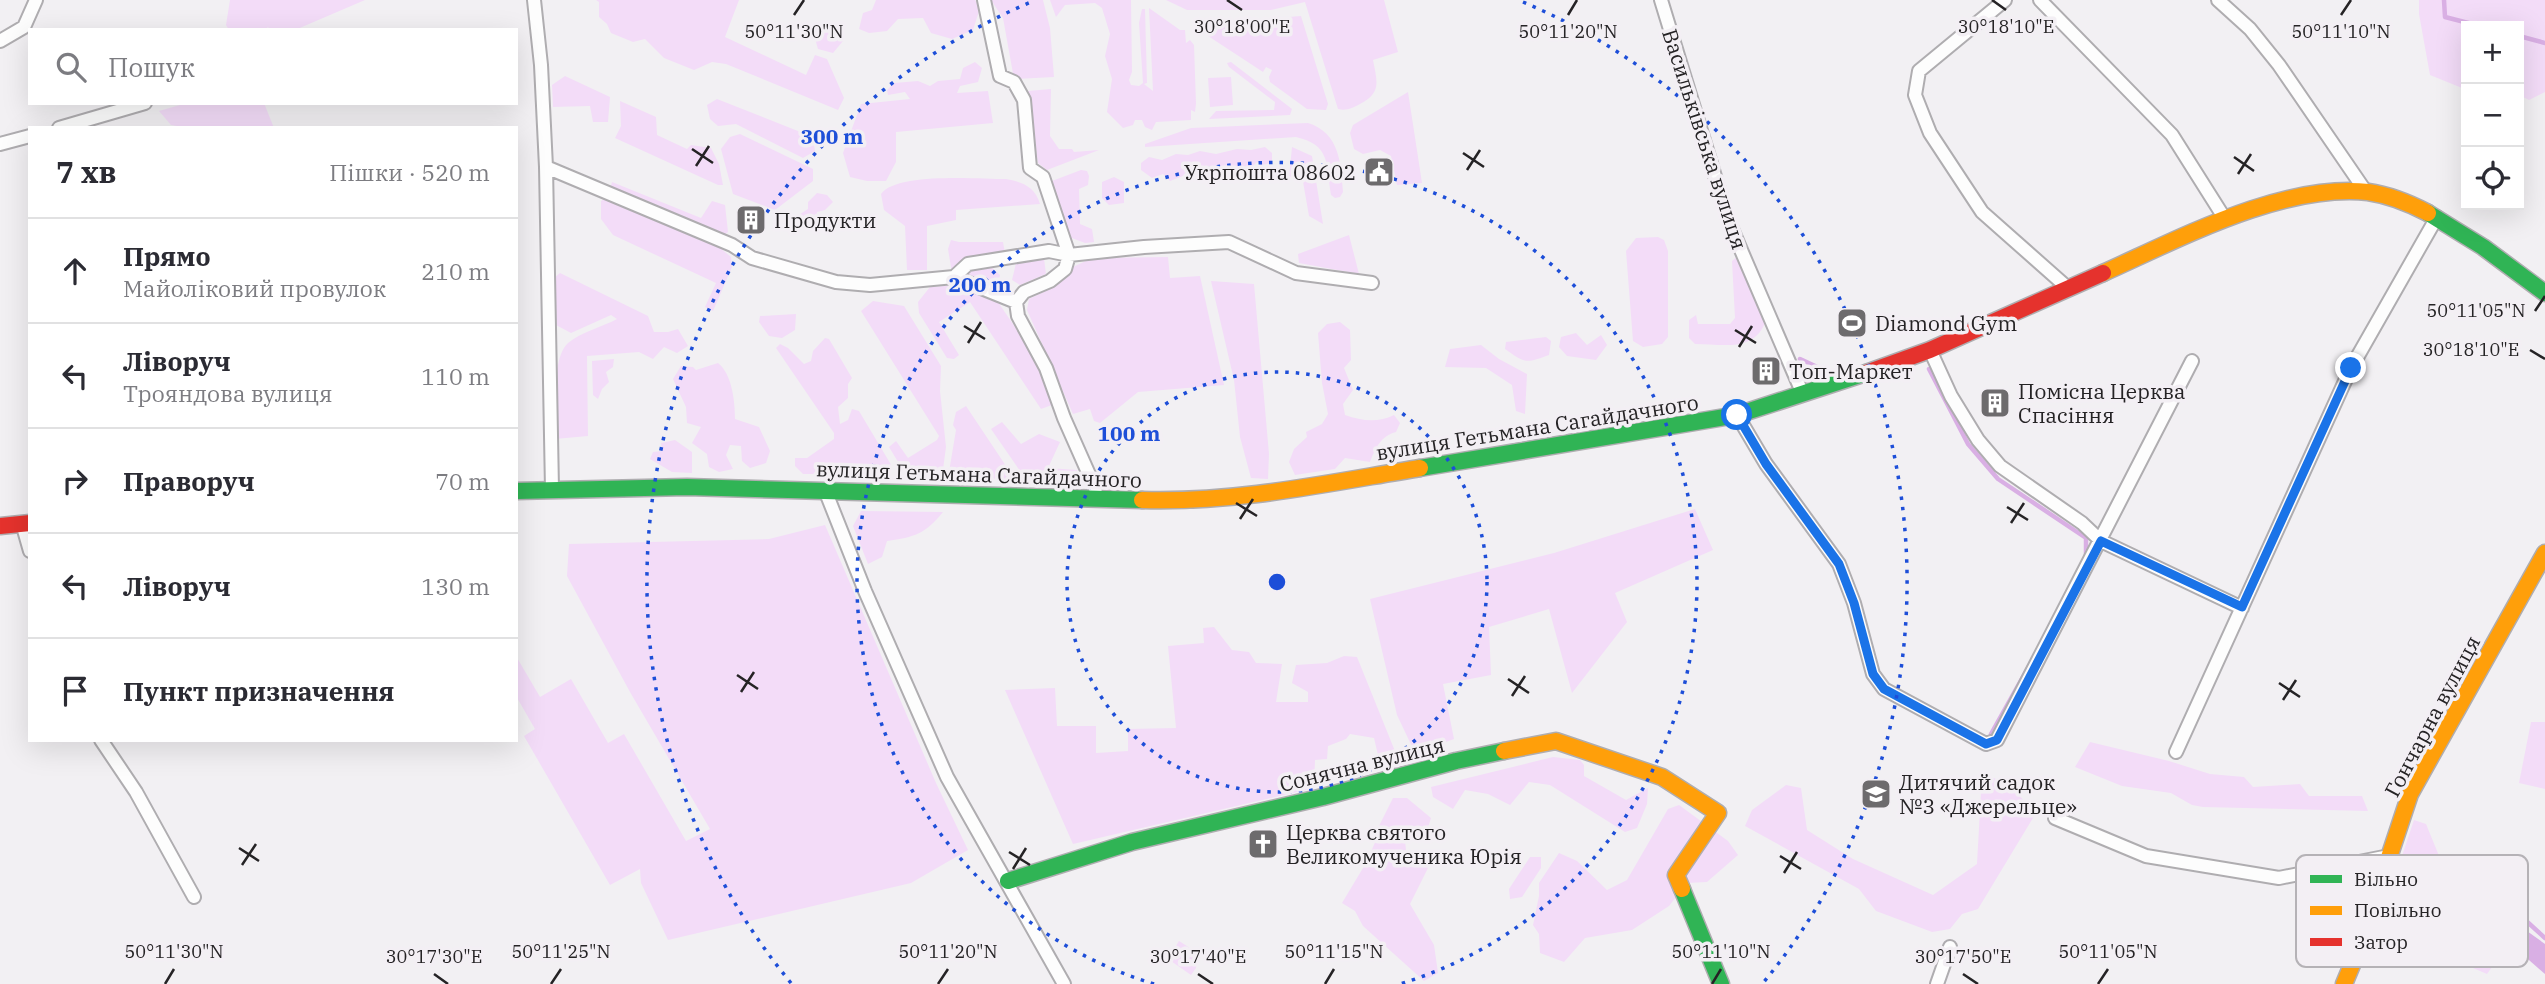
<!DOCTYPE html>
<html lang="uk">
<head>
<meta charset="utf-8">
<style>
	body { margin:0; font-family:"IBM Plex Serif",serif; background:#f7f7f7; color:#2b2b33 }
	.controls { position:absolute; right:21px; top:21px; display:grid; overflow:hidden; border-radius:0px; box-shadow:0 7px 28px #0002 }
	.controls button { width:63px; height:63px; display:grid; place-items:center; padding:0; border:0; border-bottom:2px solid #e1e1e2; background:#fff; color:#2b2b33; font:35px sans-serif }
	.stop { position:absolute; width:21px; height:21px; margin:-16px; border:5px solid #1a73e8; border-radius:50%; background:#fff }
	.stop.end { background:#1a73e8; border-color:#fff; box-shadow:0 2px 7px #0008 }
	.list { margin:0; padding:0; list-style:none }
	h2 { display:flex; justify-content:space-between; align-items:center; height:91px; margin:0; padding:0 28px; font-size:30px }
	h2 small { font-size:23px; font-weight:400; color:#7c7c81 }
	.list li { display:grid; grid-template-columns:46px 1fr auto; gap:21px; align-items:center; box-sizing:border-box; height:105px; padding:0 28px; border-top:2px solid #e1e1e2 }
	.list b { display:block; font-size:26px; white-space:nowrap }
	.list p { margin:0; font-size:23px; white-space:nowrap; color:#7c7c81 }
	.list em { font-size:23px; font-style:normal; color:#7c7c81 }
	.icon { flex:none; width:38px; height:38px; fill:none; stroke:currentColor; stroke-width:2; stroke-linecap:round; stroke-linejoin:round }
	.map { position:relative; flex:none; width:2545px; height:984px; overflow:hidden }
	.search { position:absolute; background:#fff; box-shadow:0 7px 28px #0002; left:28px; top:28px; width:490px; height:77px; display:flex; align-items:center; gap:18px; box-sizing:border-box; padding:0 24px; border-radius:0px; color:#7c7c81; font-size:26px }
	.panel { position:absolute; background:#fff; box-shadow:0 7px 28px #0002; left:28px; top:126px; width:490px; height:616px; border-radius:0px }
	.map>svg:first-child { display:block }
	.green { fill:#f3dcf8 }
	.water { fill:#d9afe4 }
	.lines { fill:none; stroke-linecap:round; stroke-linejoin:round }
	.stream { stroke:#d9afe4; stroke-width:4.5 }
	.street-casing { stroke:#afadb0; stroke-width:16 }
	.fast-casing { stroke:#afadb0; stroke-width:19 }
	.slow-casing { stroke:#afadb0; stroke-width:19 }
	.jam-casing { stroke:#afadb0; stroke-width:19 }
	.street { stroke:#fdfdfd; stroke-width:12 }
	.fast { stroke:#30b455; stroke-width:16 }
	.slow { stroke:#ff9f0a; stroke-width:16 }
	.jam { stroke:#e5322d; stroke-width:16 }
	.route { stroke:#1a73e8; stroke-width:9 }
	.ticks { fill:none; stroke:#252325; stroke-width:2.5 }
	.ring { fill:none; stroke:#1d4ed8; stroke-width:3.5; stroke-dasharray:3.5 7 }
	.labels { text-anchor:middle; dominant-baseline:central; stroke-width:7; stroke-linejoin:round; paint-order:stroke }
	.street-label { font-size:21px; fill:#252325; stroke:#f3eff4 }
	.poi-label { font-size:21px; fill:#252325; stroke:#f3eff4; text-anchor:start }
	.key { fill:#f3eff4; stroke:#b5b2b6; stroke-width:2 }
	.key-label { font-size:19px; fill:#252325 }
	.ticks-label { font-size:18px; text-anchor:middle; fill:#252325; stroke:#f3eff4; stroke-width:7; stroke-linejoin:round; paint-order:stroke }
	.centre { fill:#1d4ed8; stroke:#f3eff4; stroke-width:3.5 }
	.ring-label { font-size:21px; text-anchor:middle; font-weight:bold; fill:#1d4ed8; stroke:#f3eff4; stroke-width:7; stroke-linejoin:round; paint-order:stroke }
</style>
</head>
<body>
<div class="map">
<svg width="2545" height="984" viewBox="0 0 2545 984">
	<rect width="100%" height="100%" fill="#f2f0f3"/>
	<path class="green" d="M230,0H365L295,30H270L268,27L265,30H229L226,25Z
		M596,0H739L725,37L806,75L815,55L827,59L844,98L838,110L726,64L712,62L694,70L664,58L645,39L633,42L611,33L607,24L599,17V2Z
		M876,0H975L980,8L973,30L952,39L931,33L923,18L898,19L887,31L869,33L859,29L863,13L872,10Z
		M991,0H1043L1050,28L1054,77L1014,79L1003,18Z
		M1050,0H1131L1132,72L1129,80L1131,85L1139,86L1143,83L1139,23L1142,9H1145L1147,83L1144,84L1153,91L1149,8L1180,30H1185L1186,43L1190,40L1194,45L1196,104L1195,112L1191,110V120L1156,122L1152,130L1145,127L1142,120H1135L1133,125L1123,128L1107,112L1112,79L1105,56L1110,34L1102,8L1095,3L1065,5L1056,17Z
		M1166,0H1384L1398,52L1373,60C1377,81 1382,93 1360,104C1352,108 1347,111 1338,109L1305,2L1271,10H1187Z
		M2419,0H2545V92L2529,100L2519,95V26H2466V83L2462,88L2430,75L2419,14Z
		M1301,16L1328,104L1326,110L1307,109L1270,82L1269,77L1272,70L1266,67L1263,72L1205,34L1204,30L1212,29L1213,23Z
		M830,25L840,31L843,41L833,53L818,49L816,42L819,27Z
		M975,62L982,68L978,82L960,86L957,93L988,91L993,123L896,132V162L886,181H867L850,177L843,153L861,104L910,99L905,92L888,95L887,90L894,83L918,81L930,86L938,81L960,79L963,68Z
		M1231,62L1292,109L1290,115L1209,119L1216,111L1274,110L1275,102L1229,67L1227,63Z
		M565,76L610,97L608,122H593L590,106L553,107L552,85Z
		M1231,77L1233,105L1210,107L1208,78Z
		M1051,89L1050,136L1059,149H1072L1074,152L1099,150L1047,170L1038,163L1028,91Z
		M1408,92L1422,183L1397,185L1391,156L1380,150L1363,154L1354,149L1350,133L1353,125Z
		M717,99L813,137L815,151L803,158L736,124L718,126L710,119L707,105Z
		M620,101L656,117L657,135L687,149L691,145L711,148L719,164L723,185H718L615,138L621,126Z
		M187,103H264L274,128H188L171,125L159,111Z
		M1308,123C1340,133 1341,164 1343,192L1340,197L1335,198L1331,195C1326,164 1331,145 1296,137L1145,147V144L1191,128Z
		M740,134L813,169V181L775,210L733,194L721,149L730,137Z
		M1265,147L1272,153V163L1261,165L1257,162L1251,168L1242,171L1232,166L1227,169L1223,179L1211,182L1203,175L1202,168H1189L1183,176L1170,181L1163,174L1152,178L1141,170V163L1149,157L1162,160L1176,154L1188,155L1200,151L1216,154L1237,149L1251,150Z
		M1292,147L1312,156L1323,224L1309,216L1302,176L1289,177Z
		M1081,170L1087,171L1089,176L1088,185L1079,189L1080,224L1092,229L1094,242L1085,243L1069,237L1052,181Z
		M1114,177L1124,182V203L1109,205L1102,198V182Z
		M1006,179C1023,182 1035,187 1040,204L956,210V220L927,226V270H907L905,226L884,210L881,194C896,172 979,179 1006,179Z
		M612,182L701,218L712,201L725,205L728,232L714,243L731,257L732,267L713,311L705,307L716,283L613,235L601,219V201L608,197Z
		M817,193L827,195L833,202L825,210L817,212L816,223L812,228L799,229L794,218L808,209V202Z
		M1349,235L1359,274L1299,263L1298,254Z
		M1658,237L1664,240L1668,251V337L1662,344L1643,347L1633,341L1626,251L1636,238Z
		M951,240L959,242H1003L1005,253L990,266L1000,275L998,286L974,281L952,273L948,249Z
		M1738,256L1766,320C1755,353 1723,344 1695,344L1689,338V320L1696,315L1698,324H1730L1735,318L1732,261Z
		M1168,257L1170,278L1200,276L1224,385L1138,392L1100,423L1094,421L1090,409L1073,414L1027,310L1029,299L1056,286L1071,268L1092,258Z
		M1044,258L1046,274L1020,285L1012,280L1017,259Z
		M560,273L648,316L654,332H668L678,329L688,346L677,353L664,347L653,359L639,352L587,356L588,436L555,439C555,417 551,358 568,343C581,332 602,327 617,319L611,315L571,333L556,325L554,278Z
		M1211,281L1254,284L1269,454L1268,479L1251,478L1240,437L1234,380Z
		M959,285L998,302L1034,355L1052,405L1041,409L970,302L939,322L959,355L954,359L947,358L919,313L918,302L930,287Z
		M873,301L904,306L941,366L940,391L946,447L942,477L906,475L889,447L896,441L908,458L937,440L939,436L861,311Z
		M796,314L795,330L782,338L769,336L759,322L760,316Z
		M1340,322L1350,330L1351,360L1344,368L1353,390L1343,404L1345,415C1362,421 1378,423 1394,415L1400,423L1396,432C1381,436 1376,447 1370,462L1345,458L1335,469L1295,475L1289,462L1294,449L1307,437L1306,432L1322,424L1328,414L1322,383L1318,333L1327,324Z
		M1576,333L1587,345L1601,335L1607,345L1596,360L1567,356L1559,347L1561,337Z
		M1546,337L1551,341L1549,355C1525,364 1525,363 1505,349L1506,342Z
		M825,338L829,339L852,378L848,384V398L838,407L840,424L848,420L852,409L859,411L893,468L889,474H803L795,466V458H807L834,439V433L776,348L780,344L788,348L804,364L811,361L813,351Z
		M1481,345L1499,359L1527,374L1525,414L1516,411L1512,385L1486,368L1445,367L1450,349Z
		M614,359L613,367L606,372L609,382L602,389L598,399L593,395L592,361Z
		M718,363C732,374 735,401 735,419L759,427L770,451L766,463L750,468L742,461L741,446L730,445L726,455L733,469L719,472L709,467L707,454L692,443L701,427L687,423L686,407L673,379L681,366L693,367L696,370Z
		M966,406L1012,475L1008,479L954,477L949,472L956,430L953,425L956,412Z
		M1002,422L1021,444L1039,434L1060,442L1048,468L1077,470V479H1035L1020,471L991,429Z
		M675,440L692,452V473L672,472L650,459L653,452L662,451L661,443Z
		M1695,509L1713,550L1615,593L1627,622L1572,693L1549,609L1489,627L1491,675L1443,684L1454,739L1415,753L1397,715L1370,599L1554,553Z
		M861,511L943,512C925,534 915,537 887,541L882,557L868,564L853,526Z
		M825,525L936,783L968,850L911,883L668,940L641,883L640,869L610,885L524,736L535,729L516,696V656L540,697L571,679L608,743L624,734L686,841L710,829L630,692L567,576L569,544L769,539Z
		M1214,627L1232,650L1249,652L1256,663L1282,664L1276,702H1308V692L1292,683L1296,665L1327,663L1344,656L1357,657L1401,766L1382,772L1374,738L1350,734L1346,739L1328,746L1327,759L1315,760L1314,788L1073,844L1005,690L1055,688L1057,726H1096V753L1128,751V729L1176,728L1168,646L1204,643L1203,628Z
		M2531,722H2545V789L2519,783Z
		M2090,742L2169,761L2210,774L2244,777L2253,787L2300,784L2309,796H2362L2368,811L2203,807L2192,805L2171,793L2122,786L2075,767Z
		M1553,757L1580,760L1584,765V776L1626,800L1648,788L1647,804L1637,828L1625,832L1550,785L1529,782L1510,805L1488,794L1465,790L1453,809L1433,797L1431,787Z
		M1982,773L2008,784L2036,813L1978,909L1962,914L1950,929L1932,932L1876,911L1859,889L1745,826L1752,810L1786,785L1801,788L1807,830L1853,859L1933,895L1977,864Z
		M1393,798H1407L1431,818L1426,834L1404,832L1406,850L1428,868L1410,904L1434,945L1438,973L1424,981L1363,926L1355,911L1342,903L1366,863L1380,831H1382L1379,826Z
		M1679,805L1728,841L1738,855L1707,882L1687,883L1669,906L1632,930L1585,938L1564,962L1540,953L1539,934L1533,925L1539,896V883L1559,853L1577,861L1607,890L1627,880L1668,809Z
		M2414,820L2426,824L2444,868L2472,878L2492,883L2519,909L2506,947L2487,974L2466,965L2481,924L2476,909L2400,862Z
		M1530,857H1541V868L1522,897L1510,899L1509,889Z
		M1179,941L1198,953L1196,968L1191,975L1168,959Z"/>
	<path class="water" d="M2520,926L2545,944V974L2513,946L2510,938Z"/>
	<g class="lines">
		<path class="stream" d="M2444,0L2445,17L2480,26
			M2519,36L2545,43
			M1800,359L1828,372
			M1929,369L1968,444L1998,479L2086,538V556
			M1991,734L2029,666
			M2523,918L2545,938"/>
		<g class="street-casing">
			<path id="street" d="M534,0L541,65L546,167L552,489
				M984,0L1000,76L1014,82L1024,100L1030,168L1043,177L1069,255L1065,269L1050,281L1024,292L1016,302L1018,316L1046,368L1064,418L1095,488L1097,499
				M1661,0L1729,222L1802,392
				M2005,0L1919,71L1915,95L1930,133L1982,212L2069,289
				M2040,0L2172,135L2225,219
				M2218,0L2250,29L2279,65L2366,192
				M0,41L24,27L36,0
				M59,128L145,103
				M0,144L30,136
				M546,167L732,245L752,258L836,282L870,285L954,277L1016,302
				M954,277L968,264L1049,251L1069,255L1144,247L1229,242L1296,273L1372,283
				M1930,350L1951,396L1978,440L2000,466L2082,523L2101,541L2242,608
				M1737,415L1766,464L1839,564L1854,603L1873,674L1884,689L1986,744L1997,740L2192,361
				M825,490L865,591L947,777L1064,984
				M22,523L30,551
				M101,740L136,792L194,897
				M2176,752L2351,368L2437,217
				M2055,818L2146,856L2279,878L2389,856
				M1937,984L1950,947"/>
		</g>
		<g class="fast-casing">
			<path id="fast" d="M2428,213L2483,247L2545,293
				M1420,468L1737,415L1866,373
				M516,491L687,487L1142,500
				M1008,881L1132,842L1323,797L1456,761L1504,751
				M1682,889L1721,984"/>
		</g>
		<g class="slow-casing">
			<path id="slow" d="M2103,273C2179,239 2282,183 2368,192C2389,195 2409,203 2428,213
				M1142,500C1236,503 1328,483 1420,468
				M1504,751L1556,741L1662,777L1718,813L1676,875L1682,889
				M2344,984L2359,948L2410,794L2545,553"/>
		</g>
		<g class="jam-casing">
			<path id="jam" d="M1866,373L1930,350L2103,273
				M0,526L30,523"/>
		</g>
		<use href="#street" class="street"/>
		<use href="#fast" class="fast"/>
		<use href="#slow" class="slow"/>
		<use href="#jam" class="jam"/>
	</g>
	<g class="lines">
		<path class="route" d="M1737,415L1766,464L1839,564L1854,603L1873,674L1884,689L1986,744L1997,740L2101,541L2242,607L2351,368"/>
	</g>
	<path class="ticks" d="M1227,0L1242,10M1992,0L2006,10M794,15L804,0M1568,15L1577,0M2341,15L2351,0M692,149L713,163M1463,153L1484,167M2234,157L2254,171M696,166L709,146M1467,170L1480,150M2238,174L2251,154M2535,311L2545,296M964,326L985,339M1735,330L1756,343M968,343L981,322M1739,347L1752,326M2530,350L2545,359M1236,503L1257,516M2007,507L2028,520M1240,519L1253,499M2011,523L2024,503M737,675L758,689M1508,679L1529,693M2279,683L2300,697M741,692L754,672M1512,696L1525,676M2283,700L2296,680M239,848L259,861M1009,852L1030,865M1780,856L1801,869M242,865L256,844M1013,869L1026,848M1784,873L1797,852M434,974L448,984M1198,974L1213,984M1963,974L1978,984M165,984L174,969M551,984L561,969M938,984L948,969M1325,984L1334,969M1712,984L1721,969M2098,984L2108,969"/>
	<g class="ring">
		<circle cx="1277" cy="582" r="210"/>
		<path d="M1154 984A420 420 0 1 1 1400 984"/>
		<path d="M791 983A630 630 0 0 1 1031 2M1523 2A630 630 0 0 1 1763 983"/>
	</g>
	<defs>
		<g id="civic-square" transform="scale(1.575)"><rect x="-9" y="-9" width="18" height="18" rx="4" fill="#6d6b6d" stroke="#f3eff4"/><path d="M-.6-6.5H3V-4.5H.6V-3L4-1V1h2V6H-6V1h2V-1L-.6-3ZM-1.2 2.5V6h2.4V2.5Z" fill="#fff"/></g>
		<g id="building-square" transform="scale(1.575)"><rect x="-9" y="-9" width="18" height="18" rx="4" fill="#6d6b6d" stroke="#f3eff4"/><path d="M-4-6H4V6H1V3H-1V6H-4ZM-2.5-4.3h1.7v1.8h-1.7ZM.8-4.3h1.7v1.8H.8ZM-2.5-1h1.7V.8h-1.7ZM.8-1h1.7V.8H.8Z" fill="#fff"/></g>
		<g id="stadium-square" transform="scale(1.575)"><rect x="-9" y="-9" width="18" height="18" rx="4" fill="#6d6b6d" stroke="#f3eff4"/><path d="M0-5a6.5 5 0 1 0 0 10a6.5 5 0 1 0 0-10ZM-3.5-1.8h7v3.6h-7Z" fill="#fff"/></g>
		<g id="school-square" transform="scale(1.575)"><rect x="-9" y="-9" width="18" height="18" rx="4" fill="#6d6b6d" stroke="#f3eff4"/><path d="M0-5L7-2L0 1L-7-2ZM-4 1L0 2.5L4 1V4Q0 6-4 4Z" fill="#fff"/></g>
		<g id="church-square" transform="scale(1.575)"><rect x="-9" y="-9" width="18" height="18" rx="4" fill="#6d6b6d" stroke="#f3eff4"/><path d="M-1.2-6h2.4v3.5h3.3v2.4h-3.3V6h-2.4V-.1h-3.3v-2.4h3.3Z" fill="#fff"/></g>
	</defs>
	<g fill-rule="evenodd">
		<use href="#civic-square" x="1379" y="172"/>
		<use href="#building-square" x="751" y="220"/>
		<use href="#stadium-square" x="1852" y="323"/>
		<use href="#building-square" x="1766" y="371"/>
		<use href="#building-square" x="1995" y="403"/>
		<use href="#school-square" x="1876" y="794"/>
		<use href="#church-square" x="1263" y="844"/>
	</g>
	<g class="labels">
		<g class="street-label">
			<text transform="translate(1705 139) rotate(72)">Васильківська вулиця</text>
			<text transform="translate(1537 427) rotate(-9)">вулиця Гетьмана Сагайдачного</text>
			<text transform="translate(979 474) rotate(2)">вулиця Гетьмана Сагайдачного</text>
			<text transform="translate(2432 716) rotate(-62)">Гончарна вулиця</text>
			<text transform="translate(1362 764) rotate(-14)">Сонячна вулиця</text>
		</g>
		<g class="poi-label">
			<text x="1356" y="172" text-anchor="end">Укрпошта 08602</text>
			<text x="774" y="220">Продукти</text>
			<text x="1875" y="323">Diamond Gym</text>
			<text x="1789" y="371">Топ-Маркет</text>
			<text x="2018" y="391">Помісна Церква<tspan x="2018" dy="24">Спасіння</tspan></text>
			<text x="1899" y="782">Дитячий садок<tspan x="1899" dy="24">№3 «Джерельце»</tspan></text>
			<text x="1286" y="832">Церква святого<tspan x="1286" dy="24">Великомученика Юрія</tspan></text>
		</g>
	</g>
	<rect x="2296" y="855" width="232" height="112" rx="10" class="key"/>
	<rect x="2310" y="875" width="32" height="8" fill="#30b455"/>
	<rect x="2310" y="906" width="32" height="9" fill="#ff9f0a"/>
	<rect x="2310" y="938" width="32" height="8" fill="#e5322d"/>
	<g class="key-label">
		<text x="2354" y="886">Вільно</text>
		<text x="2354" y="917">Повільно</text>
		<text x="2354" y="949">Затор</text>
	</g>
	<g class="ticks-label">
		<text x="1242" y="33">30°18'00"E</text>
		<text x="2006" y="33">30°18'10"E</text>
		<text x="794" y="38">50°11'30"N</text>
		<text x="1568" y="38">50°11'20"N</text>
		<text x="2341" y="38">50°11'10"N</text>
		<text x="2476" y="317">50°11'05"N</text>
		<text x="2471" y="356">30°18'10"E</text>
		<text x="174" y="958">50°11'30"N</text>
		<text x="561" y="958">50°11'25"N</text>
		<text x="948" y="958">50°11'20"N</text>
		<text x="1334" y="958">50°11'15"N</text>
		<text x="1721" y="958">50°11'10"N</text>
		<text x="2108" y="958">50°11'05"N</text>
		<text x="434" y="963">30°17'30"E</text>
		<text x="1198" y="963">30°17'40"E</text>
		<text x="1963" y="963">30°17'50"E</text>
	</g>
	<circle cx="1277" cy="582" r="10" class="centre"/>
	<g class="ring-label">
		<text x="832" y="144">300 m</text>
		<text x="980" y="292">200 m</text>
		<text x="1129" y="441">100 m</text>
	</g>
</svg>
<div class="controls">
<button>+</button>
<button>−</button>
<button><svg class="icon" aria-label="locate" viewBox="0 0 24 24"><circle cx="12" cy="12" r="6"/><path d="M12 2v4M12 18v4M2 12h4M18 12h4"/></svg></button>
</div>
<div class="stop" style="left:1737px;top:415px"></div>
<div class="stop end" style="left:2351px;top:368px"></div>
<div class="search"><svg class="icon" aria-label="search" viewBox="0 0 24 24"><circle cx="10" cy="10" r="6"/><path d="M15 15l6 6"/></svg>Пошук</div>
<section class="panel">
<h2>7 хв<small>Пішки · 520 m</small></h2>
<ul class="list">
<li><svg class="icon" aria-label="ahead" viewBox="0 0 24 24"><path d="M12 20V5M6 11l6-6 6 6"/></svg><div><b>Прямо</b><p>Майоліковий провулок</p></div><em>210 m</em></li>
<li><svg class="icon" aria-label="left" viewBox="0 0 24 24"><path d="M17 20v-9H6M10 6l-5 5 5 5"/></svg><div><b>Ліворуч</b><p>Трояндова вулиця</p></div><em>110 m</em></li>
<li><svg class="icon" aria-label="right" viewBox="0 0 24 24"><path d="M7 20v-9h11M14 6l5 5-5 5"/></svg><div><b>Праворуч</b></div><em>70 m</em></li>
<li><svg class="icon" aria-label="left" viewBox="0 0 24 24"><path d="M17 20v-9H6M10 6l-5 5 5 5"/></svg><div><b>Ліворуч</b></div><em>130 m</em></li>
<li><svg class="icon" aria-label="arrive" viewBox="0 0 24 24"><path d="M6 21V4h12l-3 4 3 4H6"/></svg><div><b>Пункт призначення</b></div></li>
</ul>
</section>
</div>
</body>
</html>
